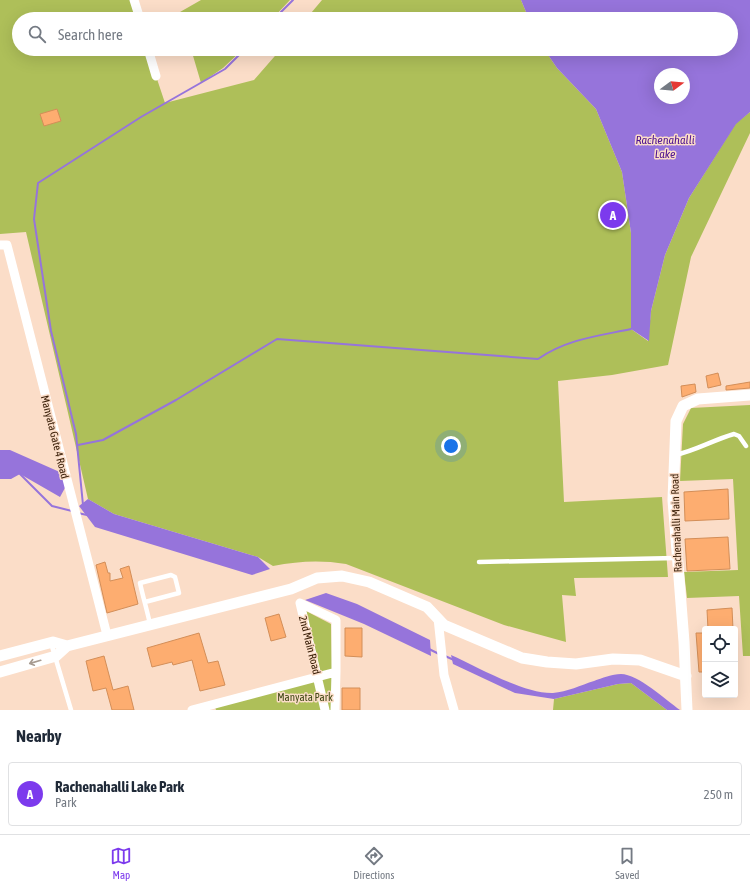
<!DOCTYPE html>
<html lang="en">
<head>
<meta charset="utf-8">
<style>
	body { margin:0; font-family:"Asap Condensed",sans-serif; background:#f6f6f7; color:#1f2937 }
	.controls { position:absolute; right:12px; bottom:12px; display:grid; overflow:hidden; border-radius:4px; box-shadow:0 4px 16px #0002 }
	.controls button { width:36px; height:36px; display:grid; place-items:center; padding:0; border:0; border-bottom:1px solid #e0e1e3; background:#fff; color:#1f2937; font:20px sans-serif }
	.compass { position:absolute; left:654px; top:68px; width:36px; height:36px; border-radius:50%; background:#fff; box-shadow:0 4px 16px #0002; rotate:74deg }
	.you { position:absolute; left:451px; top:446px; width:14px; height:14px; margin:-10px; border:3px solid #fff; border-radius:50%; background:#1a73e8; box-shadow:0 0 0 6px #1a73e833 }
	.badge { display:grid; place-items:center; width:26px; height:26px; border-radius:50%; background:#7c3aed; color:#fff; font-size:13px; font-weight:700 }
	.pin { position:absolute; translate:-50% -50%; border:2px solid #fff; box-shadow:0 1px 4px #0006 }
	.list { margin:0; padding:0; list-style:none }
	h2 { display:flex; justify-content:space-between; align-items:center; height:52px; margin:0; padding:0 16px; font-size:17px }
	h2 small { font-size:13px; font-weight:400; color:#747a83 }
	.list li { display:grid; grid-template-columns:26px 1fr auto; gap:12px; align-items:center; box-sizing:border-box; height:64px; margin:0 8px 8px; padding:0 8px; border:1px solid #e0e1e3; border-radius:4px }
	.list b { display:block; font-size:15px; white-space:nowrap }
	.list p { margin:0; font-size:13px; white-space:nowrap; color:#747a83 }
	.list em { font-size:13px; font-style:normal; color:#747a83 }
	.icon { flex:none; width:22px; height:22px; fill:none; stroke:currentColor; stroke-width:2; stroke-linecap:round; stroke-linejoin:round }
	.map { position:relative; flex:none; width:750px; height:710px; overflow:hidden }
	.search { position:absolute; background:#fff; box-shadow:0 4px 16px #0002; left:12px; right:12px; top:12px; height:44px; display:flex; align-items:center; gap:10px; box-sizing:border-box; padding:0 14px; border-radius:22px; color:#747a83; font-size:15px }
	.sheet { height:124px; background:#fff }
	nav { display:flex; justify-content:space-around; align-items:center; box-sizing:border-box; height:56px; border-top:1px solid #e0e1e3; background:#fff; font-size:11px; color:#747a83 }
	nav a { display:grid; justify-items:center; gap:2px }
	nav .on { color:#7c3aed }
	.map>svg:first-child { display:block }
	.green { fill:#aebf59 }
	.water { fill:#9674db; fill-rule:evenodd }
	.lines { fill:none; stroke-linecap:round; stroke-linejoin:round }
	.stream { stroke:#9674db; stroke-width:2 }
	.building { fill:#fdad70; stroke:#d38e58 }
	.service { stroke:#fff; stroke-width:4.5 }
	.minor { stroke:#fff; stroke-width:9 }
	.tertiary { stroke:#fff; stroke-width:11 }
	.oneway { stroke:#a79b91 }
	.labels { text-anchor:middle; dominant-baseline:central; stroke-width:3; stroke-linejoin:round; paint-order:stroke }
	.street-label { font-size:11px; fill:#3c210a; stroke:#fbddc8 }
	.park-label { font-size:11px; fill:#404815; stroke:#fbddc8 }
	.water-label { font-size:12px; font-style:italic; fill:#4d118f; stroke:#fbddc8 }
</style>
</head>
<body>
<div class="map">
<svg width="750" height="710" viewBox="0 0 750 710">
	<rect width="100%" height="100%" fill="#fbddc8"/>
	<path class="green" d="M0,0H132L138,19H19V49H147L165,103L254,80L281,49H544L557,68L596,109L622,172L631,233V329L648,341L651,311L665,255L689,198L736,123L750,112V133L691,257L668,365L612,375L558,381L564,502L662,497L668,577L574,578L576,596L562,595L566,642L504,625L346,564C321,560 299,561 273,566L258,557L114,514L88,499L26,232L0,234Z
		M201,0H290L272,19H182L180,12Z
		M322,0H521L529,19H306Z
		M191,49H243L223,68L201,83Z
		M750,405V656H743L739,596L687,598L684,572L738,570L733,479L680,481L683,424L691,408Z
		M306,611L331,624L332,670L320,672Z
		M334,675L333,710H327L320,679Z
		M316,681L322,710H216L215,707Z
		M631,683L667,710H553L554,699L618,684Z"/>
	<path class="water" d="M521,0H750V112L736,124L689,198L665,255L651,311L649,341L631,329V233L622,172L596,109L557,68L544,49H731V19H529ZM660,74H684V98H660Z
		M0,450H10L71,477L60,497L20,474L11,479H0Z
		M88,499L114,514L258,557L270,569L252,575L95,527L79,506Z
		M326,593L357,604L430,640L431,656L364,624L305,600Z
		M451,655C478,667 524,694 553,693C567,692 581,685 594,681C602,678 612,674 621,674C638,674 666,700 680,710H667L631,683L618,684L554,699L515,693L453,664Z"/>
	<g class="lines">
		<path class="stream" d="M274,19L293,0
			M78,445L103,440L176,400L277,339L538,359C567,339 598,336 631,329
			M19,473L52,506L72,511
			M83,505L76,434L51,331L34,219L38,183L141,117L225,69L245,49
			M78,513L87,515
			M429,649L439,654
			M445,656L454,660"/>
	</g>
	<path class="building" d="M57,109L61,121L44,126L40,114Z
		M718,373L721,385L708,388L706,376Z
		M750,382V388L726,390V386Z
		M695,384L696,392L682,397L681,386Z
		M728,489L729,519L685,521L684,492Z
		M728,537L730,569L687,571L685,539Z
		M105,562L108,573H110V581L123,578L120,569L129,566L138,604L107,613L96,565Z
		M732,608L733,629H708L707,610Z
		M279,614L286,637L271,641L265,618Z
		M345,628H362V657L345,656Z
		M199,633L208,663L218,661L225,685L200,691L192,660L173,665L172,662L152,667L147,648Z
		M696,633H705V672H699Z
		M104,656L113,690L128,686L134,710H112L106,688L93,691L86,661Z
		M342,688H360V710H342Z"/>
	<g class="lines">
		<path class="service" d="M675,455C695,451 713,440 734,434L739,436L746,446
			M479,562L676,558
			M145,602L179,593L175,577L171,575L140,583C143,597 147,610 150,624
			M51,643L71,710"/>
		<path class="minor" d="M134,0L140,19
			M148,49L156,76
			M0,245H7L107,635
			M300,603L325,710
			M300,603L336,620V672
			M438,618L444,675L454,710
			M192,710L336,672L335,710"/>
		<path class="tertiary" d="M0,656L53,642L67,646
			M0,672L56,656L67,646L291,589L317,578L342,576L369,582L427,607L444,625L522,658L547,662L576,664L613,659L640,660L686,676
			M687,710L684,642L673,500L676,421L683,406L698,399L750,395"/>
	</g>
	<defs><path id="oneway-shaft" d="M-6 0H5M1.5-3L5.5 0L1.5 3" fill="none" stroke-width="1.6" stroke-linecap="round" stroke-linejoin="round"/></defs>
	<use class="oneway" href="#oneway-shaft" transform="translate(35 662) rotate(164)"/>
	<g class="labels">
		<g class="street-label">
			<text transform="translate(55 437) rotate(76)">Manyata Gate 4 Road</text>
			<text transform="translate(676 523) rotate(-92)">Rachenahalli Main Road</text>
			<text transform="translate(310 645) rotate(76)">2nd Main Road</text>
		</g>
		<g class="park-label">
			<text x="305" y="697">Manyata Park</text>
		</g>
		<g class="water-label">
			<text x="665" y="140">Rachenahalli<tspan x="665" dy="14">Lake</tspan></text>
		</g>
	</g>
</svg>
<div class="controls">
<button><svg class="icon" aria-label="locate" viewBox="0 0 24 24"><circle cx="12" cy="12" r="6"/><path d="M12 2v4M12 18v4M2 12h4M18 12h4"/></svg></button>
<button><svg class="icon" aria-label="layers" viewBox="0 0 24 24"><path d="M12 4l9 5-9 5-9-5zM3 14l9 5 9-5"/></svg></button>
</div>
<svg class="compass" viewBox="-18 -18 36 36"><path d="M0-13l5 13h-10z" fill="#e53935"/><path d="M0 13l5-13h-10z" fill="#747a83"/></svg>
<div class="you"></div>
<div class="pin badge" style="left:613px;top:215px">A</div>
<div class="search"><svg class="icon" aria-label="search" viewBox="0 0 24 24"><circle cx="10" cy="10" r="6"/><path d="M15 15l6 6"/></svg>Search here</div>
</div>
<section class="sheet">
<h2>Nearby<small></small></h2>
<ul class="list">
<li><span class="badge">A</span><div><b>Rachenahalli Lake Park</b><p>Park</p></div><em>250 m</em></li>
</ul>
</section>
<nav>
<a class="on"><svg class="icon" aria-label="map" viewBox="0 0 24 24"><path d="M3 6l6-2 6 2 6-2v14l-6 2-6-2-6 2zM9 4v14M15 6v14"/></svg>Map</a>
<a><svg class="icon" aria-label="directions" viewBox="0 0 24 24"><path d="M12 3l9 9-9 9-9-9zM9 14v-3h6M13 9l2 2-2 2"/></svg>Directions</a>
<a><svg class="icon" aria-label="saved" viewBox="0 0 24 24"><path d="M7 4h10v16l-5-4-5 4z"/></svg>Saved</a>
</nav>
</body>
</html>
